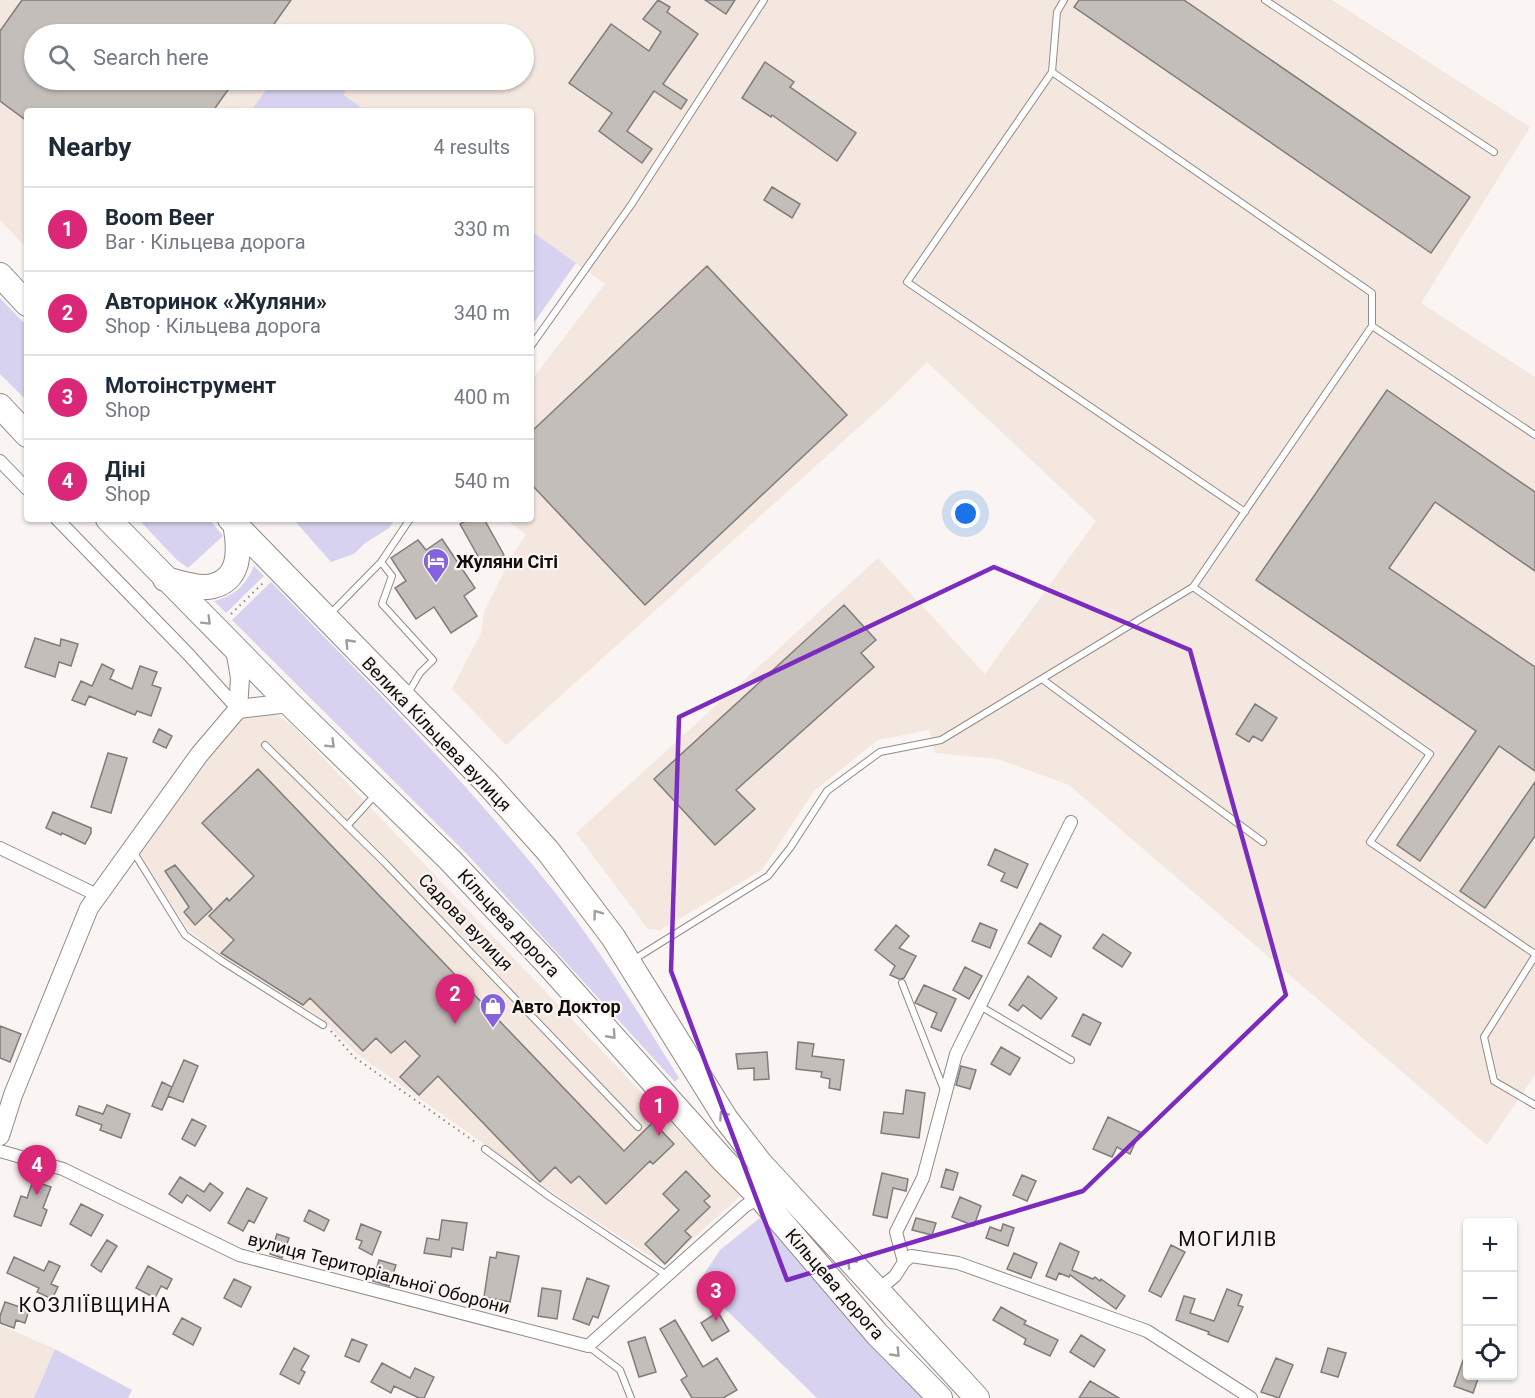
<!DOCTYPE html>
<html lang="en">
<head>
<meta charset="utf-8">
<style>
	body { margin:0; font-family:Roboto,sans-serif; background:#f6f6f7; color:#1f2937 }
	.controls { position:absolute; right:18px; bottom:18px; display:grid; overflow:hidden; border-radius:6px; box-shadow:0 2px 4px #0004 }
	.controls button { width:54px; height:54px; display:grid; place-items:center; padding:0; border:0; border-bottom:2px solid #e0e1e3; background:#fff; color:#1f2937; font:30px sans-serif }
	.you { position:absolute; left:966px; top:514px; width:21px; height:21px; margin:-15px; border:4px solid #fff; border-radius:50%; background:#1a73e8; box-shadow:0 0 0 9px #1a73e833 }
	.badge { display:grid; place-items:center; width:39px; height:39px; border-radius:50%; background:#db2777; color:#fff; font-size:20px; font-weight:700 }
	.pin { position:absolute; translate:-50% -50px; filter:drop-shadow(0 2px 3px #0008) }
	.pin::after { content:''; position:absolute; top:32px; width:21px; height:18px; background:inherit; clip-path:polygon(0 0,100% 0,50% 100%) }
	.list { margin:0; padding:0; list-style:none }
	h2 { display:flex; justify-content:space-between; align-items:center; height:78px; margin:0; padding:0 24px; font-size:26px }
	h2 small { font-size:20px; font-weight:400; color:#747a83 }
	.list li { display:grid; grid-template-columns:39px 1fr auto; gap:18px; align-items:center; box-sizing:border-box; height:84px; padding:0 24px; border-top:2px solid #e0e1e3 }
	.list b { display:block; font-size:22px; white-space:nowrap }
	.list p { margin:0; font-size:20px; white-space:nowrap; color:#747a83 }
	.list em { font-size:20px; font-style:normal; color:#747a83 }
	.icon { flex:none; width:33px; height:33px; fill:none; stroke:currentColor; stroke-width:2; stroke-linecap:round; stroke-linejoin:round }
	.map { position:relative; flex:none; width:1535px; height:1398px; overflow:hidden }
	.search { position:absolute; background:#fff; box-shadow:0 2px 4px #0004; left:24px; top:24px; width:510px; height:66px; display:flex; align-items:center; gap:15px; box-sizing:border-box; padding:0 21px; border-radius:33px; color:#747a83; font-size:22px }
	.panel { position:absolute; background:#fff; box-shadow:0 2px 4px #0004; left:24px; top:108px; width:510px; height:414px; border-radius:6px }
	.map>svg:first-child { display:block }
	.built { fill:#f3e7df }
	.green { fill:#d7d2f0 }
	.building { fill:#c3beba; stroke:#807c79; stroke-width:1.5 }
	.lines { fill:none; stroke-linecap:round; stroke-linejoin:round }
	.lane-casing { stroke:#908b88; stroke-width:8 }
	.street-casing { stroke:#908b88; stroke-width:14 }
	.secondary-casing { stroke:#908b88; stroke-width:20 }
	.highway-casing { stroke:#908b88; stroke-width:26 }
	.path { stroke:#8b8885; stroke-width:2; stroke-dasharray:1.5 4.5; stroke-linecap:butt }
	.lane { stroke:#fff; stroke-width:6 }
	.street { stroke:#fff; stroke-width:12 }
	.secondary { stroke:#fff; stroke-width:18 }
	.highway { stroke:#fff; stroke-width:24 }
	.oneway { stroke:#9f9f9e }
	.marked { fill:none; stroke:#7b2cbf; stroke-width:4.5; stroke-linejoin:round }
	.labels { text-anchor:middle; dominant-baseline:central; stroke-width:4.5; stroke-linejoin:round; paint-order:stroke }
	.poi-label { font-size:18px; font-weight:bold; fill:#100f0d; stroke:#faf5f2; text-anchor:start }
	.street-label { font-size:18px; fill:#100f0d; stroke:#faf5f2 }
	.neighbourhood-label { font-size:20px; letter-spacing:1.5px; fill:#100f0d; stroke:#faf5f2 }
</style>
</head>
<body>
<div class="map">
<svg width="1535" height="1398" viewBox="0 0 1535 1398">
	<rect width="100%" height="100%" fill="#faf5f2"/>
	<path class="built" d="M0,0H1332L1530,127L1421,303L1535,377V1075L1487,1145L1069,785L998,759L935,753L929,730L878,740L814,791L762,870L660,930L648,929L576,833L878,558L985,674L1096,521L927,362L889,400L506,745L452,689L481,633L484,612L511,558L526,534L505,519H531V381L605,284L531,231V111H366L344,95L348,81L346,80H524V34H34V80H273L251,111H27V248L0,220Z
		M260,712L279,716L293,726L740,1196L664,1265L562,1199L357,1054L321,1018L224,958L188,930L139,854L214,747L235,723L247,716Z
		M0,1325L55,1349L34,1398H0Z"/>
	<path class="green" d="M273,80H346L348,81L344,95L366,111H251Z
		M531,231L576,263L531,327Z
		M0,298L27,326V401L0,374Z
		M138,519H209L223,536L188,568L177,560Z
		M293,519H395L389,528L364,544L354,554L331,562Z
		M254,566L264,576L226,613L214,601C235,596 246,585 254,566Z
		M271,582C368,682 466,781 553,890C600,949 639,1014 679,1078L675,1082L465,852L232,620Z
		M761,1217L868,1339L924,1398H817L719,1303L702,1277L720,1250Z
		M55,1349L132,1390L128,1398H34Z"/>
	<path class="building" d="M22,0H291L267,34H34V80H235L213,111H27V121L0,101V31Z
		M658,0L670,7L667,12L698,34L663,84L687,100L681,109L654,91L627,131L652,149L642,163L599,131L612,113L569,83L611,24L649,51L661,32L643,19Z
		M705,0H735L726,14Z
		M1079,0H1184L1470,197L1431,253L1074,7Z
		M765,62L794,82L790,87L856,133L837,161L772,115L771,117L742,98Z
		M772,187L800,204L792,218L764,200Z
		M707,266L847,415L645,605L531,484V432Z
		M1387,390L1535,492V571L1435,502L1389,568L1535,667V771L1499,746L1420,861L1397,845L1476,731L1256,580Z
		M469,519H484L504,555L484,567L460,524Z
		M442,539L475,588L464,596L477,616L451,633L434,607L416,619L395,588L406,581L391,558L418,540L426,550Z
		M844,605L876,640L861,653L874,667L736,790L755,809L715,845L654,779Z
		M35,638L60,646L61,639L78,644L71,666L59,662L55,677L25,667Z
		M102,664L114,670L110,679L132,689L140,666L157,672L152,685L161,688L151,716L137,711L135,715L89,696L85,705L72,700L81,681L92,686Z
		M1255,704L1277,718L1262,741L1253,736L1249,742L1236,734Z
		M159,729L172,736L166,748L153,742Z
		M108,753L127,758L111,813L91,807Z
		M258,769L624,1151L653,1122L674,1144L653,1164L650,1161L606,1204L579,1176L571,1183L555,1167L540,1182L438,1076L419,1095L400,1077L420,1056L405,1041L391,1053L376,1038L363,1051L310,998L303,1005L221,953L234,940L209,916L227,898L229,901L254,876L202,823Z
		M1535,782V836L1485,908L1460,891Z
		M53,812L91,828V833L85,844L62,833L61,835L46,828Z
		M995,849L1028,864L1017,888L1001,881L1005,873L988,865Z
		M175,865L212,909L195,925L184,912L189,907L165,871Z
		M980,923L997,930L990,948L972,941Z
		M1040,923L1061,936L1051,957L1028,943Z
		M896,925L909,936L899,948L916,956L904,978L899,979L890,975L895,966L875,950Z
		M1103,934L1131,953L1122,967L1093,948Z
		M965,967L982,976L969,999L953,990Z
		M1028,976L1057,998L1041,1019L1023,1005L1018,1011L1009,1005Z
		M924,985L956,999L941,1031L931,1027L937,1013L915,1003Z
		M1083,1014L1101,1023L1090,1045L1072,1036Z
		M0,1026L21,1034L10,1062L0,1058Z
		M798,1042L814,1044L812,1056L844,1060L840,1090L829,1088L830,1079L821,1077L822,1072L796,1069Z
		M1001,1047L1020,1058L1010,1075L991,1064Z
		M767,1052L769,1079L754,1080V1068L738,1069L736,1054Z
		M184,1060L198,1066L183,1102L168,1096Z
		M961,1066L976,1070L970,1089L956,1085Z
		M162,1082L172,1087L162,1110L152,1106Z
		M906,1090L925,1093L919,1138L881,1133L884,1112L903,1114Z
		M107,1105L130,1114L121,1138L100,1130L102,1125L76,1115L79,1106L103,1114Z
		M1108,1117L1140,1132L1130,1154L1117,1147L1112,1157L1093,1149Z
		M192,1119L206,1126L195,1146L182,1139Z
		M946,1169L958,1173L953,1190L941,1187Z
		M686,1171L710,1196L704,1201L710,1207L685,1231L691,1237L665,1264L645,1244L679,1210L663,1194Z
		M882,1173L908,1179L906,1191L893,1188L887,1218L873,1215Z
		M1022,1175L1036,1181L1027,1201L1013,1195Z
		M180,1177L204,1192L210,1183L223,1193L210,1211L187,1195L182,1203L169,1194Z
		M33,1181L51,1187L43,1208L47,1210L41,1226L14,1216L21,1196L27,1198Z
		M247,1188L267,1198L254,1223L249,1220L243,1231L228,1223Z
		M960,1197L981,1206L974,1226L952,1217Z
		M81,1204L103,1215L91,1236L70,1224Z
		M309,1210L329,1220L324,1231L304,1221Z
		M916,1218L936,1223L932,1235L912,1230Z
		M442,1220L467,1223L463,1250L452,1248L451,1257L424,1253L427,1238L439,1240Z
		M361,1224L381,1232L372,1255L359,1248L362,1241L356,1239Z
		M1003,1224L1014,1228L1008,1246L986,1238L990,1227L1001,1231Z
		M277,1234L289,1238L282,1258L270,1254Z
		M107,1240L117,1246L101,1272L91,1265Z
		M1060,1243L1079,1252L1072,1270L1093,1279L1095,1277L1100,1281L1101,1279L1125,1296L1116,1309L1070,1275L1069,1277L1059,1273L1056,1280L1046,1276Z
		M1171,1245L1185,1252L1161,1297L1149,1291Z
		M497,1252L519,1256L510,1302L484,1297L490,1257L496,1258Z
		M1014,1253L1037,1263L1031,1278L1007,1269Z
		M14,1257L44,1271L49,1261L60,1266L51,1284L58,1287L52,1299L37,1292L39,1288L7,1273Z
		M379,1260L396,1265L389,1286L373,1281Z
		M148,1266L172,1279L167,1289L161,1286L155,1298L136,1288Z
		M587,1278L609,1286L598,1318L593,1316L589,1325L573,1319Z
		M234,1279L251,1287L241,1307L224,1298Z
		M542,1288L561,1291L557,1319L538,1316Z
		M1227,1289L1242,1295L1238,1305L1243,1307L1228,1342L1208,1334L1209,1332L1176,1320L1184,1296L1195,1299L1190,1313L1214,1321Z
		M5,1302L29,1310L25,1323L16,1320L14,1328L0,1323V1316Z
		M1001,1307L1026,1321L1024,1324L1058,1340L1050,1356L1024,1344L1026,1339L993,1320Z
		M718,1312L729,1331L712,1341L701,1323Z
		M182,1318L201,1328L193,1345L173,1334Z
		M675,1320L703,1367L717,1358L737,1390L723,1398H692L681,1380L687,1376L660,1329Z
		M1081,1335L1105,1350L1094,1367L1070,1352Z
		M645,1337L656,1372L639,1377L628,1342Z
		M352,1339L367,1345L359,1362L345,1356Z
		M294,1348L309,1356L301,1370L305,1372L299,1384L280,1374Z
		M1328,1348L1346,1353L1338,1377L1321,1372Z
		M1466,1352L1467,1353V1376H1479L1473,1393L1454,1386Z
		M1276,1358L1293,1365L1279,1398L1261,1392Z
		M382,1363L410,1378L415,1368L434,1377L424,1398H419L394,1386L391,1393L371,1382Z
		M1090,1381L1119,1398H1079Z"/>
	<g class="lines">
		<g class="lane-casing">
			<path id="lane" d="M1064,0L1057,12L1052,72L907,282L1245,512
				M1265,0L1494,152
				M1052,72L1372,293V326L1193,587
				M1372,326L1535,435
				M531,346L631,205L764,0
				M381,562L392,576L382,604L433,660L420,673L407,695
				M330,614L381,562L410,519
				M1042,679L1263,842
				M265,745L385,863L638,1127
				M347,826L375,795
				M133,851L185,935L222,961L323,1025
				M1535,956L1484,1037L1494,1081L1535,1105
				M633,960L768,876L790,848L827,791L880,752L941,740L1193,587L1430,754L1370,842L1535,954
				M902,983L944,1090
				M980,1006L1071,1060
				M485,1149L550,1197L668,1276
				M588,1346L620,1370L631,1398"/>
		</g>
		<g class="street-casing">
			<path id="street" d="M0,461L27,489
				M57,519L189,655L238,709
				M0,848L97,895
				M0,1151L63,1169L239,1255L588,1346L745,1206L760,1197
				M904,1262L896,1232L923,1178L956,1054L1071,822
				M877,1291L895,1276L904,1262L911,1256L958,1263L1147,1331L1251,1398"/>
		</g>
		<g class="secondary-casing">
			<path id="secondary" d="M238,709L289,703
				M0,1136L13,1095L89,908L199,755L238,709L240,678L235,649"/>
		</g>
		<g class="highway-casing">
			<path id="highway" d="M0,275L27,304
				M0,406L27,435
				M108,519L289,703L450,860L546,962L723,1160L760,1197L877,1334L940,1398
				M230,519L487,783L548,851L613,937L726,1119L760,1163L977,1398
				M165,579C178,582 193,588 207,587C242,583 240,549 235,524"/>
		</g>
		<path class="path" d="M231,614L264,582
			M331,1031L354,1057L478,1144"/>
		<use href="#lane" class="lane"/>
		<use href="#street" class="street"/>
		<use href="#secondary" class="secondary"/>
		<use href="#highway" class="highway"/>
	</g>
	<defs><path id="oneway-chevron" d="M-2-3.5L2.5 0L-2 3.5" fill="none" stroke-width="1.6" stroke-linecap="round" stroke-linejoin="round" transform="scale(1.5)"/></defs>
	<g class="oneway">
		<use href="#oneway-chevron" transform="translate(207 621) rotate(45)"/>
		<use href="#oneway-chevron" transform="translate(349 643) rotate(-134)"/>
		<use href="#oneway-chevron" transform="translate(331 744) rotate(44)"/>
		<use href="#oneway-chevron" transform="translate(597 914) rotate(-126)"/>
		<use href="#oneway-chevron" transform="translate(612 1035) rotate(48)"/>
		<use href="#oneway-chevron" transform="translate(723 1115) rotate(-124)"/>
		<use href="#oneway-chevron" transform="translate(851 1263) rotate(-132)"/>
		<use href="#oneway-chevron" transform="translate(896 1353) rotate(46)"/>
	</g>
	<path class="marked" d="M994,567L1190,650L1286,995L1083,1191L787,1280L671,971L679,717Z"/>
	<defs>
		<g id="hotel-pin" transform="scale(1.35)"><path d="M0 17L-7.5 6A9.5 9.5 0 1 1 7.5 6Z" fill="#8663de" stroke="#faf5f2"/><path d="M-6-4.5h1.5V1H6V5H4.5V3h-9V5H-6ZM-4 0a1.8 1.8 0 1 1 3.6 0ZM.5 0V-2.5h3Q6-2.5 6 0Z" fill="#fff"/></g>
		<g id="shop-pin" transform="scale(1.35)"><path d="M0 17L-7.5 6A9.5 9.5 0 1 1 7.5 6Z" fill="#8663de" stroke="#faf5f2"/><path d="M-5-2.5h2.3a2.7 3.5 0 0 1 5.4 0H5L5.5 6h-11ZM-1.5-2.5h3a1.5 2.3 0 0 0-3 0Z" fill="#fff"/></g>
	</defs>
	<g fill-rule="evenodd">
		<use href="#hotel-pin" x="436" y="561"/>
		<use href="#shop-pin" x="493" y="1006"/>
	</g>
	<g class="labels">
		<g class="poi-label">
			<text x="456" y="561">Жуляни Сіті</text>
			<text x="512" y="1006">Авто Доктор</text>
		</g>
		<g class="street-label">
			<text transform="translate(437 734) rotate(46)">Велика Кільцева вулиця</text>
			<text transform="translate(466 922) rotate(46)">Садова вулиця</text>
			<text transform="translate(509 923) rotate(47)">Кільцева дорога</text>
			<text transform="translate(379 1273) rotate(15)">вулиця Територіальної Оборони</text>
			<text transform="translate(835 1284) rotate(49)">Кільцева дорога</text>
		</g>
		<g class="neighbourhood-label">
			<text x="1228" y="1239">МОГИЛІВ</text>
			<text x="95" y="1305">КОЗЛІЇВЩИНА</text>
		</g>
	</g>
</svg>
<div class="controls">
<button>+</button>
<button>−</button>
<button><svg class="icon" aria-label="locate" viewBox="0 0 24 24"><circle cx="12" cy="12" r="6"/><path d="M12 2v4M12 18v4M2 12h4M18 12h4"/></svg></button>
</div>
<div class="you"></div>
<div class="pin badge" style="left:659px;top:1136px">1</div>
<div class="pin badge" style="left:455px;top:1024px">2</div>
<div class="pin badge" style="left:716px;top:1321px">3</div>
<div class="pin badge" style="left:37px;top:1195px">4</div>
<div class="search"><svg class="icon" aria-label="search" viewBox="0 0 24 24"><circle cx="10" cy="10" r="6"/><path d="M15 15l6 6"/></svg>Search here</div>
<section class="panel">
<h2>Nearby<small>4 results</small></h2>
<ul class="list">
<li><span class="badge">1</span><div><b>Boom Beer</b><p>Bar · Кільцева дорога</p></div><em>330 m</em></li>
<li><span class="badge">2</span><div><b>Авторинок «Жуляни»</b><p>Shop · Кільцева дорога</p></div><em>340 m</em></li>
<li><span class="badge">3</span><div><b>Мотоінструмент</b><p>Shop</p></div><em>400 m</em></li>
<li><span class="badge">4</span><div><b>Діні</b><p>Shop</p></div><em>540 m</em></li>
</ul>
</section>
</div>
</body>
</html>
